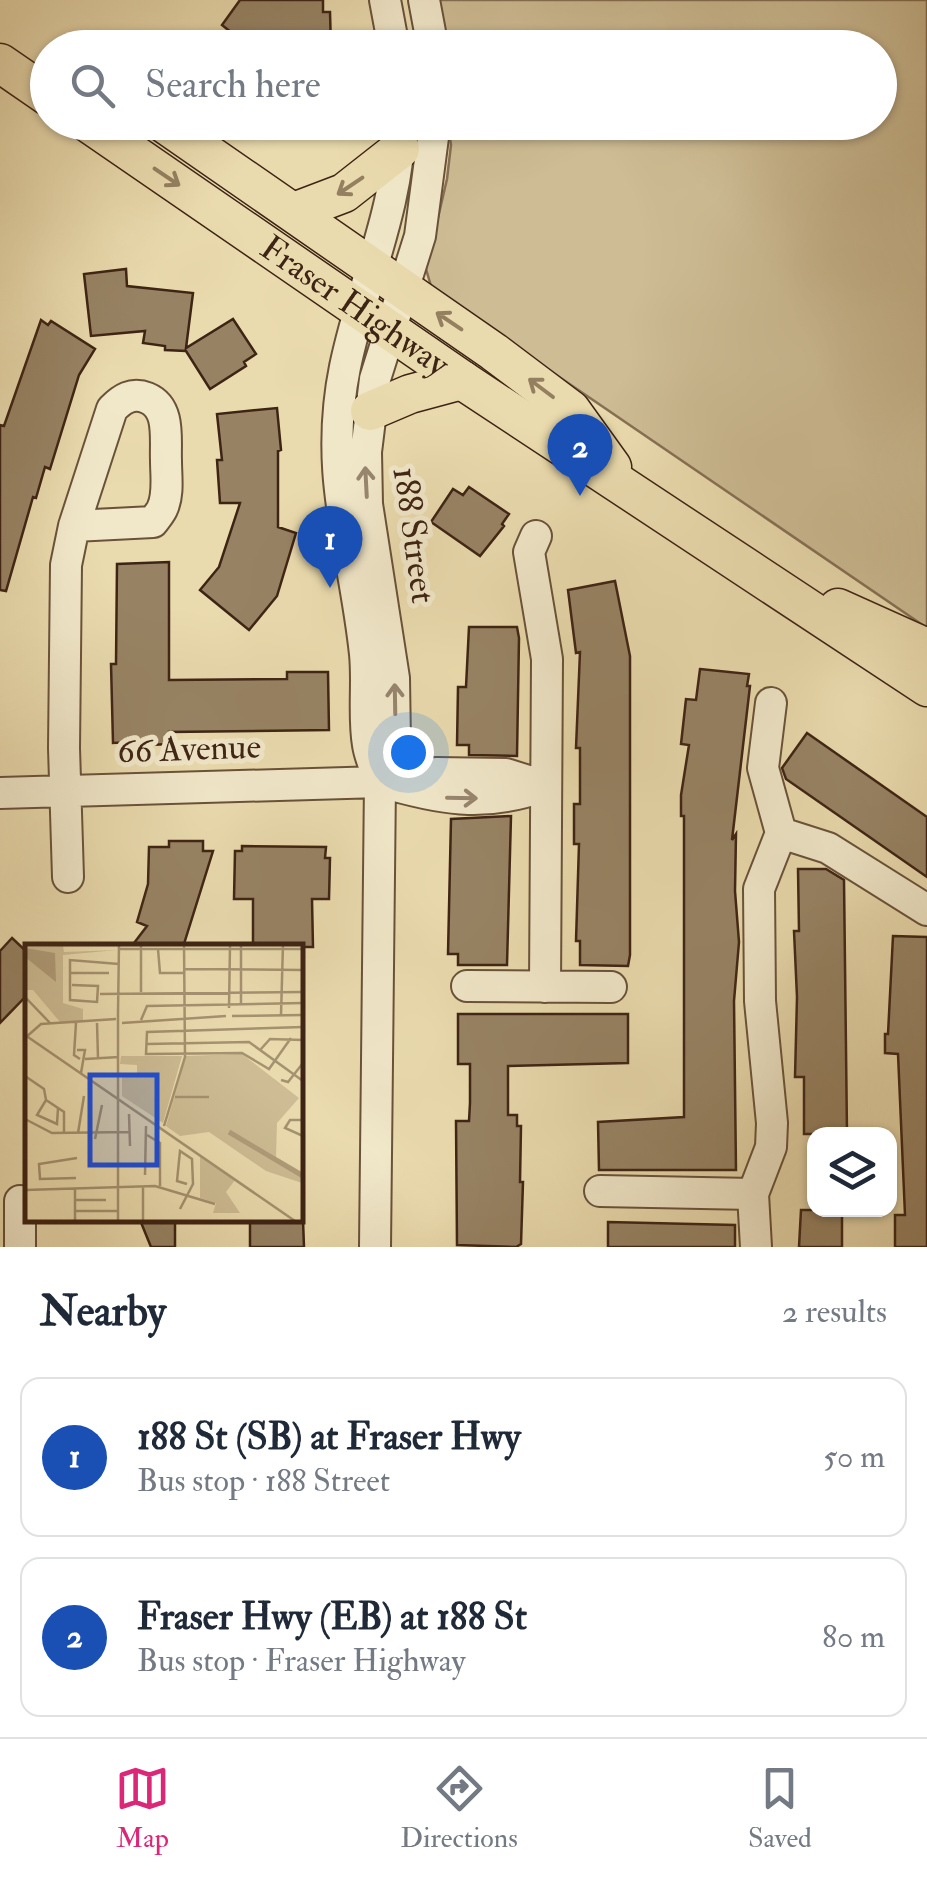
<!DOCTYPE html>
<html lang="en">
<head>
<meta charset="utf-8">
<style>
	body { margin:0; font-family:"IM FELL Double Pica",serif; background:#f6f6f7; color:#1f2937 }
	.controls { position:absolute; right:30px; bottom:30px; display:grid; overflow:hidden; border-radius:20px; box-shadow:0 2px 8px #0004 }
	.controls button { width:90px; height:90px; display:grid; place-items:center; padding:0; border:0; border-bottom:2px solid #e0e1e3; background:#fff; color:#1f2937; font:50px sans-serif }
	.you { position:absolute; left:408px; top:752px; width:35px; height:35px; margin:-25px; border:8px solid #fff; border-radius:50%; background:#1a73e8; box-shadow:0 0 0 15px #1a73e833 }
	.badge { display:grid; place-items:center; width:65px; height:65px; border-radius:50%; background:#db2777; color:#fff; font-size:32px; font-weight:700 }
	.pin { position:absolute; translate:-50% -82px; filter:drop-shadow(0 2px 5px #0008) }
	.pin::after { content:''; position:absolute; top:52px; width:35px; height:30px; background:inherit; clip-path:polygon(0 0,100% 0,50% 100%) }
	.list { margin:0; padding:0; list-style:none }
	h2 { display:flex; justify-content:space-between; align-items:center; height:130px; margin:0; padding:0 40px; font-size:42px }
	h2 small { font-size:32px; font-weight:400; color:#747a83 }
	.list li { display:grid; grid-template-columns:65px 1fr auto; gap:30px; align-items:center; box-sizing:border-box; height:160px; margin:0 20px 20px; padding:0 20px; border:2px solid #e0e1e3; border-radius:20px }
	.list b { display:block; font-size:38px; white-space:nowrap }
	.list p { margin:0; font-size:32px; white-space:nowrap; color:#747a83 }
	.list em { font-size:32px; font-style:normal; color:#747a83 }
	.icon { flex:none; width:55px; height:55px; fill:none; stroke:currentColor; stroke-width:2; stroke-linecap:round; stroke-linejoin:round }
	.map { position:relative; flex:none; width:927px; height:1247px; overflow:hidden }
	.search { position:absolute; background:#fff; box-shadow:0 2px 8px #0004; left:30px; right:30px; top:30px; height:110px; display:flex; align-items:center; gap:25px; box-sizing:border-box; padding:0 35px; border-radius:55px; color:#747a83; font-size:38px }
	.sheet { height:490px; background:#fff }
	nav { display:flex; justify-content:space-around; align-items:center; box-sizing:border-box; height:140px; border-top:2px solid #e0e1e3; background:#fff; font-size:28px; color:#747a83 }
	nav a { display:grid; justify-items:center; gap:5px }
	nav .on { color:#db2777 }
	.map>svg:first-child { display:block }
	.green { fill:#cdbc94; stroke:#867054; stroke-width:2.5 }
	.building { fill:#978364; stroke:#3e2414; stroke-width:2.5 }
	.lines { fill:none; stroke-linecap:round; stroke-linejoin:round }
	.minor-casing { stroke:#69523a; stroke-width:34 }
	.major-casing { stroke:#3e2414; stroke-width:41 }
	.minor { stroke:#f1e8ca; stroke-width:30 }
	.major { stroke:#eadbae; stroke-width:38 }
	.oneway { stroke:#948061 }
	.oneway2 { stroke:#98866f }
	.labels { text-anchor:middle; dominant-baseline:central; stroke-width:10; stroke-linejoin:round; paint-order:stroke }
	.street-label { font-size:35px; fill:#3e2414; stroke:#f1e8ca }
	.inset-river { fill:none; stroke:#b09d7a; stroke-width:5 }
	.inset-road { fill:none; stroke:#a59270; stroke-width:2.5 }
	.view { fill:#1d4ed8; fill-opacity:0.15; stroke:#1d4ed8; stroke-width:5 }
	.inset-edge { fill:none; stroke:#3e2414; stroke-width:5 }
</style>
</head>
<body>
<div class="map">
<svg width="927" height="1247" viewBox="0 0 927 1247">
	<rect width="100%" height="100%" fill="#eadbae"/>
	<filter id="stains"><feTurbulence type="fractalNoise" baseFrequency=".002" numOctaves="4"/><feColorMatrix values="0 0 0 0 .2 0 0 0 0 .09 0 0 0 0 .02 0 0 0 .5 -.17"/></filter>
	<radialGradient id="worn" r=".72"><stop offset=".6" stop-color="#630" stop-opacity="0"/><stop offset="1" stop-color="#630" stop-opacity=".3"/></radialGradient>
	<path class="green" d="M438,0H927V628L445,299L431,286L426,269L447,179L451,145L448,123L880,122V48L445,47Z"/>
	<path class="building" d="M240,0H323V12H330L331,48H221L232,33L222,25Z
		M126,269L127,286L193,293L186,348L233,319L256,354L244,362L246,366L210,389L186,351L165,350V346L143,343L145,331L91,336L84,274Z
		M41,320L48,325L51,321L95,349L79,375L50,469L45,467L36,498L33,497L6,591L0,590V425L4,426Z
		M277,408L281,450L278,451V527L296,533L277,596L249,630L200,590L219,567L240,503H220L217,460H222L217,414Z
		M469,487L509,514L502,524L504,526L480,556L431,522L453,489L463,495Z
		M169,562V680L287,679V672H328L329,730L169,732V744L130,746V742L113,743L111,664H116L117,564Z
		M615,581L630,656V955L628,966L580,965V941H576L579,844H574V804H580V748H576L580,652L576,653L568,590Z
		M469,627H517L519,638L517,756L469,755V745H457L458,687H466Z
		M700,669L749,674L747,686H750L732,840L736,834L735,891L739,942L734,1001L736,1170H599L598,1122L684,1117V816H681V795L689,745L681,744L686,699L696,700Z
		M807,733L927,817V877L786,779L782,768Z
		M511,816L507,965H458V954H448L451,819Z
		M169,841H203V851H213L183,947H131L147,926L137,922L148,884L149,847H169Z
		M242,846L326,847L325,858H330L329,899H312L313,947H253V899H234L235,851H242Z
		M798,869H826L844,880L847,1134H804V1077H795L797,997L794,931H799Z
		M893,936L927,937V1247H895V1215H905L898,1054L885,1053V1034H888Z
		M12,938L28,953V994L0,1023V951Z
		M458,1014H628V1063L508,1066V1115H517V1126H521L520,1182H523L521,1244L516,1247L457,1245L456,1121H469L470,1103V1064H458Z
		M801,1210H842V1247H799Z
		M140,1220H175V1247H151Z
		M250,1220H303L304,1247H250Z
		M608,1222L735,1225V1247H608Z"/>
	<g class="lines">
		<g class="minor-casing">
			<path id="minor" d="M385,0L394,48
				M424,0L433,48
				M536,536L529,552L547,659L545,987
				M380,782L395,743L394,678L367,504L366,452L375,379L420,236L435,122
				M392,785C449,801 488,806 544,786
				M0,793L380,782L436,773L506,774L544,786
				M781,833L828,848L927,910
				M68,877L64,748L66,565L74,526L112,409C122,399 132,392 147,398C171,408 165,439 166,461C166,476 169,495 162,509C161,512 155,519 153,522L74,526
				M467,986L611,987
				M600,1191L753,1194
				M20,1201V1247
				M375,1247L380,782C376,770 370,758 368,745C363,716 368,684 365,654C354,550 323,475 345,367C362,284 399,208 400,122
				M756,1247L753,1194L771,1147L772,1123L760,1001L759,889L781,833L763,768L771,703"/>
		</g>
		<g class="major-casing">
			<g id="major">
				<path d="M0,63L48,96"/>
				<path id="s1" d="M87,122L462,380L927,687"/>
				<path d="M162,122L494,352L571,410L612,467"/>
				<path d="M294,212L344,193L400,149"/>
				<path d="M370,411L410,394L462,380"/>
				<path d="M838,608L927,648"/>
			</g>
		</g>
		<use href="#minor" class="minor"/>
		<use href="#major" class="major"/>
	</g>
	<defs><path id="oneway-shaft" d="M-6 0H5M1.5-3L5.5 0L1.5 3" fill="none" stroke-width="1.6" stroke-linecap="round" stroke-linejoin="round" transform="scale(2.5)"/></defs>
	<g class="oneway">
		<use href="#oneway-shaft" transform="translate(167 177) rotate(34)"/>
		<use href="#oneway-shaft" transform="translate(350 186) rotate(146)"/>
		<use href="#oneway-shaft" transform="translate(449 321) rotate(-146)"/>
		<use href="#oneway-shaft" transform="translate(541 388) rotate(-143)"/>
	</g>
	<g class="oneway2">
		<use href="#oneway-shaft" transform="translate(366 482) rotate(-93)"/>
		<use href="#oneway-shaft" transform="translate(395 699) rotate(-91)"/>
		<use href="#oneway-shaft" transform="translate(462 798) rotate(1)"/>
	</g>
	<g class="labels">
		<g class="street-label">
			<text stroke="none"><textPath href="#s1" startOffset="325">Fraser Highway</textPath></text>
			<text transform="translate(414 535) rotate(82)">188 Street</text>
			<text transform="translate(189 749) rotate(-2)">66 Avenue</text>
		</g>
	</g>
	<g transform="translate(25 944)">
		<rect width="278" height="278" fill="#eadbae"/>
		<path d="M38,2L39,8L92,6L38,11V59L58,65V77L35,78L8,46H0V3ZM217,110L274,154L252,179L251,213L277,228V239L241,227L184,188L155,192L141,182L161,112ZM96,112H157L138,179L97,152V131L112,130V121L95,120ZM175,213L210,236L201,248L215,269H188L191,259L175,254Z" fill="#cdbc94"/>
		<path d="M0,4L30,9L31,38L0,13Z" fill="#b09d7a"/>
		<path class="inset-river" d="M204,188L278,232"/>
		<path class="inset-road" d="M116,0V48M94,5H278M133,5L135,29H159M159,25L278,26M46,29H84M47,41L73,42L72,58L45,56V16L94,20M75,50L278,48M0,53L25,79M216,61V1M204,64L205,1M93,69L94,0M256,71L258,0M207,72L278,71M116,76L122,62L278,59M51,79L49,111L55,115M72,79L73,114M97,79L201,72M0,91L270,277M0,94L16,80L91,75M266,94L244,125L217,109L121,110L122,88L278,83M122,100L224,98L278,137M236,105L245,95L278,96M52,106H60L56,129M60,115L94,113M0,132L19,145L21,156M256,136L263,138L278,119M150,153H184M33,164L32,180L12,171L21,156L39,168V189M104,170L105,202M0,175L27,189L105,188M278,176H265L260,184L278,192M139,182L160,113L159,0M53,189L59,152M122,191L135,199V242M70,195L77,161M120,231L121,182M51,234L15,235L14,220L52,214M0,246L130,242L190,260M50,256H81M155,265L168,240L167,215L155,207L152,237L162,240M50,267H93M50,277V244M93,277V65M118,277V243"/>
		<path class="view" d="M65,131H132V221H65Z"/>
		<rect width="278" height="278" class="inset-edge"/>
	</g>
	<rect width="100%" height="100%" filter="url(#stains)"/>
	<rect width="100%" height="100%" fill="url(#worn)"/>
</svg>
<div class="controls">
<button><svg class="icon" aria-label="layers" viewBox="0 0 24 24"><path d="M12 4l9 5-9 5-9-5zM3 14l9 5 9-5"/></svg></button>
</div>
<div class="you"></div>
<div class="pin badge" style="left:330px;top:588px;background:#1a4fb4">1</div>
<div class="pin badge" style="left:580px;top:496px;background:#1a4fb4">2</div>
<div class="search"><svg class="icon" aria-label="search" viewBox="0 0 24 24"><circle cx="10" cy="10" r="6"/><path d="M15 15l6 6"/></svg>Search here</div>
</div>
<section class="sheet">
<h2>Nearby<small>2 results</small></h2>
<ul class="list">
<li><span class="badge" style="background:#1a4fb4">1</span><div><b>188 St (SB) at Fraser Hwy</b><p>Bus stop · 188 Street</p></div><em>50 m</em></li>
<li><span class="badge" style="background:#1a4fb4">2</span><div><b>Fraser Hwy (EB) at 188 St</b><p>Bus stop · Fraser Highway</p></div><em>80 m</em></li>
</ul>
</section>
<nav>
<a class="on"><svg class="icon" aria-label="map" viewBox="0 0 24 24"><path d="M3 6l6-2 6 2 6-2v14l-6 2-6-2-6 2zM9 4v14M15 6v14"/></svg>Map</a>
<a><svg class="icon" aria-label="directions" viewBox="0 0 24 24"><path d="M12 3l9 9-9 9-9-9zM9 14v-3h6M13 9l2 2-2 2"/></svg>Directions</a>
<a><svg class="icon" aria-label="saved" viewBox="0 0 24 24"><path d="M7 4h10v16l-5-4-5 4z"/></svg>Saved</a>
</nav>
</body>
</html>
